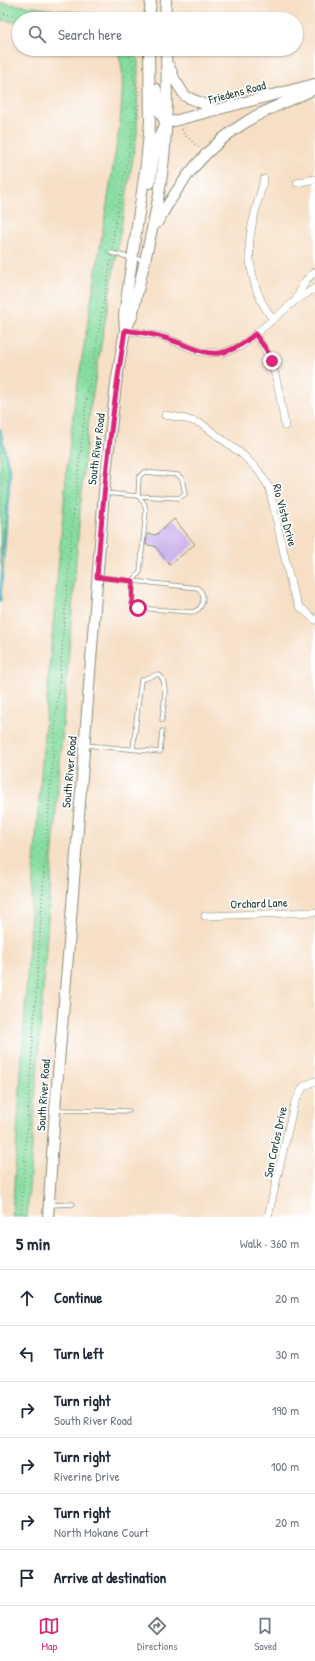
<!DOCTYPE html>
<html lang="en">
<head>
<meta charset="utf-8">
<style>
	body { margin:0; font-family:"Patrick Hand",sans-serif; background:#f2f2f3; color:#1f2937 }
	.stop { position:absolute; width:12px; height:12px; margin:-9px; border:3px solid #db2777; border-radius:50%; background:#fff }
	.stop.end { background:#db2777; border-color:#fff; box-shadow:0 1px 4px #0008 }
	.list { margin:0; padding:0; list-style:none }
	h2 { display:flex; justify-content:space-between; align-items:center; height:52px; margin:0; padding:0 16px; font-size:17px }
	h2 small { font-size:13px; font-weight:400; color:#747a83 }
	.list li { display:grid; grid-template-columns:26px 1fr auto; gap:12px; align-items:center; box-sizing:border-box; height:56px; padding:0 16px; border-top:1px solid #e0e1e3 }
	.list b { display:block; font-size:15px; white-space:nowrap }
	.list p { margin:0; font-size:13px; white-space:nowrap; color:#747a83 }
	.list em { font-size:13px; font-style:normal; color:#747a83 }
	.icon { flex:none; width:22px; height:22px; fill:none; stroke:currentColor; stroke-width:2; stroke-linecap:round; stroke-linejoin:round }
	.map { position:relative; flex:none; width:315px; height:1217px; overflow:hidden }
	.search { position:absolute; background:#fff; box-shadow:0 1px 3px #0004; left:12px; right:12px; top:12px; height:44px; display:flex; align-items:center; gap:10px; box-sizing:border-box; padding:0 14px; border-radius:22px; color:#747a83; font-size:15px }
	.sheet { height:388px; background:#fff }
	nav { display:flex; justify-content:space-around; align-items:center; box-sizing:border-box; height:56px; border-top:1px solid #e0e1e3; background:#fff; font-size:11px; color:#747a83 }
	nav a { display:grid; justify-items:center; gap:2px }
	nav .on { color:#db2777 }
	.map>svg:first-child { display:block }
	.park { fill:url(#park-dots); stroke:#538e6a }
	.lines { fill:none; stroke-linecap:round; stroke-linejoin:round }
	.stream { stroke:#3badb5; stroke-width:2.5 }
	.building { fill:#c3a5e9 }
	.lane-casing { stroke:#8a8e7c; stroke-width:5 }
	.street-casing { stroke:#8a8e7c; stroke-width:8 }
	.secondary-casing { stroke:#8a8e7c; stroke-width:12 }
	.path { stroke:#8a8e7c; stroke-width:1.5; stroke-dasharray:1 3; stroke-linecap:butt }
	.lane { stroke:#fff; stroke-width:3.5 }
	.street { stroke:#fff; stroke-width:7 }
	.secondary { stroke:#fff; stroke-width:10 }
	.route { stroke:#db2777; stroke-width:5 }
	.labels { text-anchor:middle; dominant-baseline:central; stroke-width:3.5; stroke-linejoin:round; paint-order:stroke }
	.street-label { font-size:12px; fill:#1f3d34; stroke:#fff }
</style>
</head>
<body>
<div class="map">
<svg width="315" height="1217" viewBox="0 0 315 1217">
	<defs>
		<pattern id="park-dots" width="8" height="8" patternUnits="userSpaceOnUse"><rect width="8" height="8" fill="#87dea1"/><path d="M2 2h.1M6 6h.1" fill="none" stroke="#74bf8b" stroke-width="1.8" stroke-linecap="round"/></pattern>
	</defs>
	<rect width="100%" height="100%" fill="#fff"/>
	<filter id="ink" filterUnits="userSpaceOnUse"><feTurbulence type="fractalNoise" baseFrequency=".025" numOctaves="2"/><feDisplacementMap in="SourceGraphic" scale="8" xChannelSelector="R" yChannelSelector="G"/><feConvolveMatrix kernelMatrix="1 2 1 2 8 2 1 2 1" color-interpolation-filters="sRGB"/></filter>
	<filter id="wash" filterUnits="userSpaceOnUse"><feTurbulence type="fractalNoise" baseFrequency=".012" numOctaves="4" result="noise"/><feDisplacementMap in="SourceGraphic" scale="16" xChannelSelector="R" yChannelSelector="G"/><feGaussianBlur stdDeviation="0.9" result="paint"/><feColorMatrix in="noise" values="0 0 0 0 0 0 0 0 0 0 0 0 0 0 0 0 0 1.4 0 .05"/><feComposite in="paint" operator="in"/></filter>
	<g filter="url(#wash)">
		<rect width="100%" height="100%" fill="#f6dfc5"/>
		<path class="park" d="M0,3L92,14L103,19H19V22L0,20Z
			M116,49H133L138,61L137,134L90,410L83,474L52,863L27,1217H12L34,864L50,659L67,468L74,407L119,130C121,110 127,66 116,49Z
			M0,430L10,474L0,564Z"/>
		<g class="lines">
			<path class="stream" d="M0,429L10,474L0,601"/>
		</g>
		<g id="blocks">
			<path class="building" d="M174,519L195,544L170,565L155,546L146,545L147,534L156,535Z"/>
		</g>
	</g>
	<g filter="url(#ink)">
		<use href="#blocks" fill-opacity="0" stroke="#8a8e7c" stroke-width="1"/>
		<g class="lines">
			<g class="lane-casing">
				<path id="lane" d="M111,253L143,260
					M144,472L178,475L182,479L185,494L179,498L138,496L139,477Z
					M98,577L133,581L140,572L146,511L144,503L138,496L104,493
					M133,581L198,588C207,596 203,611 191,612L138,608L132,603Z
					M86,745L160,752L162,731
					M133,749L141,680L158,674C170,681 163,708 162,720
					M56,1110L129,1111
					M50,1205L73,1204"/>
			</g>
			<g class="street-casing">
				<path id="street" d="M264,179C254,218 243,241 254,281C258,296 263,307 273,319
					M297,183L315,179
					M296,299L306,280L315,272
					M125,330L163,337L201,352L222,353L241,346L295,301L315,288
					M255,334C277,362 279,393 285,426
					M165,415L182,418L202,424L243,455L258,470L269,487L292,589L299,606L315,620
					M205,916L315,912
					M268,1217L294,1104L303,1087L315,1081"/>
			</g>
			<g class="secondary-casing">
				<path id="secondary" d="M149,19L151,0
					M165,19L166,0
					M169,66L175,80L185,96L217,110
					M156,89L159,111L166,123
					M166,123L315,84
					M150,183L156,142L164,127
					M157,223C181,180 206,146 249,120C269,108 293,99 315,89
					M125,330L132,317C142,269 156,222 162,174C168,133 167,90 166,49
					M48,1217L55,1110L70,932L104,492L116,384L125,330L124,315L146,164L150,122L149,49"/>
			</g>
			<path class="path" d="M0,13L29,19
				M127,49L134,67L133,77L140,95
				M182,129L184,134L199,148
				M113,247L114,231L134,124L140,102
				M21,1217L47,829L72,527L86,404L111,259"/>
			<use href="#lane" class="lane"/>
			<use href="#street" class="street"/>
			<use href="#secondary" class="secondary"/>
		</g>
	</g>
	<g class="lines" filter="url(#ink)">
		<path class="route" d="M138,608L132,603L133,581L97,577C103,494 112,412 125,330C137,332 150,333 162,337C203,349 215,368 255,334L266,349L272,361"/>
	</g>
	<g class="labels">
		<g class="street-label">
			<text transform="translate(237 92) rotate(-15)">Friedens Road</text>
			<text transform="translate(96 449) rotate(-83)">South River Road</text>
			<text transform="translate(285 515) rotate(75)">Rio Vista Drive</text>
			<text transform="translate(69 772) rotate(-85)">South River Road</text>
			<text transform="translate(259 903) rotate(-2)">Orchard Lane</text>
			<text transform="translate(43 1095) rotate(-86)">South River Road</text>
			<text transform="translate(275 1142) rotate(-78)">San Carlos Drive</text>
		</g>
	</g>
</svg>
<div class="stop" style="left:138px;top:608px"></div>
<div class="stop end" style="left:272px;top:361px"></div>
<div class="search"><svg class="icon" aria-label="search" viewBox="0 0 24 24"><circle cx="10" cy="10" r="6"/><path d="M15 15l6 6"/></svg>Search here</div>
</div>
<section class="sheet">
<h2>5 min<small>Walk · 360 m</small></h2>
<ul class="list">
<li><svg class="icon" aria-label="ahead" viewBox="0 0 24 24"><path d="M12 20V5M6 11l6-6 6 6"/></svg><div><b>Continue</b></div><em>20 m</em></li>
<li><svg class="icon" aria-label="left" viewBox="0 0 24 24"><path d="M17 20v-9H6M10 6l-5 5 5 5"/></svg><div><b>Turn left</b></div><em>30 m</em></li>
<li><svg class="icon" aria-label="right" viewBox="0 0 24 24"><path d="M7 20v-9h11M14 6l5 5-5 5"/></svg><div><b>Turn right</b><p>South River Road</p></div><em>190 m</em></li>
<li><svg class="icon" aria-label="right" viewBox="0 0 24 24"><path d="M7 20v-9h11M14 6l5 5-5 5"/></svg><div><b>Turn right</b><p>Riverine Drive</p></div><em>100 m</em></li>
<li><svg class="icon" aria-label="right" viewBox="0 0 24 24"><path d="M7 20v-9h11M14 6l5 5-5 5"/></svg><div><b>Turn right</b><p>North Mokane Court</p></div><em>20 m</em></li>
<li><svg class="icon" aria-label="arrive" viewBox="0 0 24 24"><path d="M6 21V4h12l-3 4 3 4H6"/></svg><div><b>Arrive at destination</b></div></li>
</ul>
</section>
<nav>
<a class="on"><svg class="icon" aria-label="map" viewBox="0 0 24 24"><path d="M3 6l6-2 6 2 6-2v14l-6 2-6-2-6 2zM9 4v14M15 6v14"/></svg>Map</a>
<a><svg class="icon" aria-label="directions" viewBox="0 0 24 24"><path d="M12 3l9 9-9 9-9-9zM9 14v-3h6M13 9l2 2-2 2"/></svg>Directions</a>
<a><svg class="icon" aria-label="saved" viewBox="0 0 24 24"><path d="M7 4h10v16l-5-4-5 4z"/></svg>Saved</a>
</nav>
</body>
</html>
